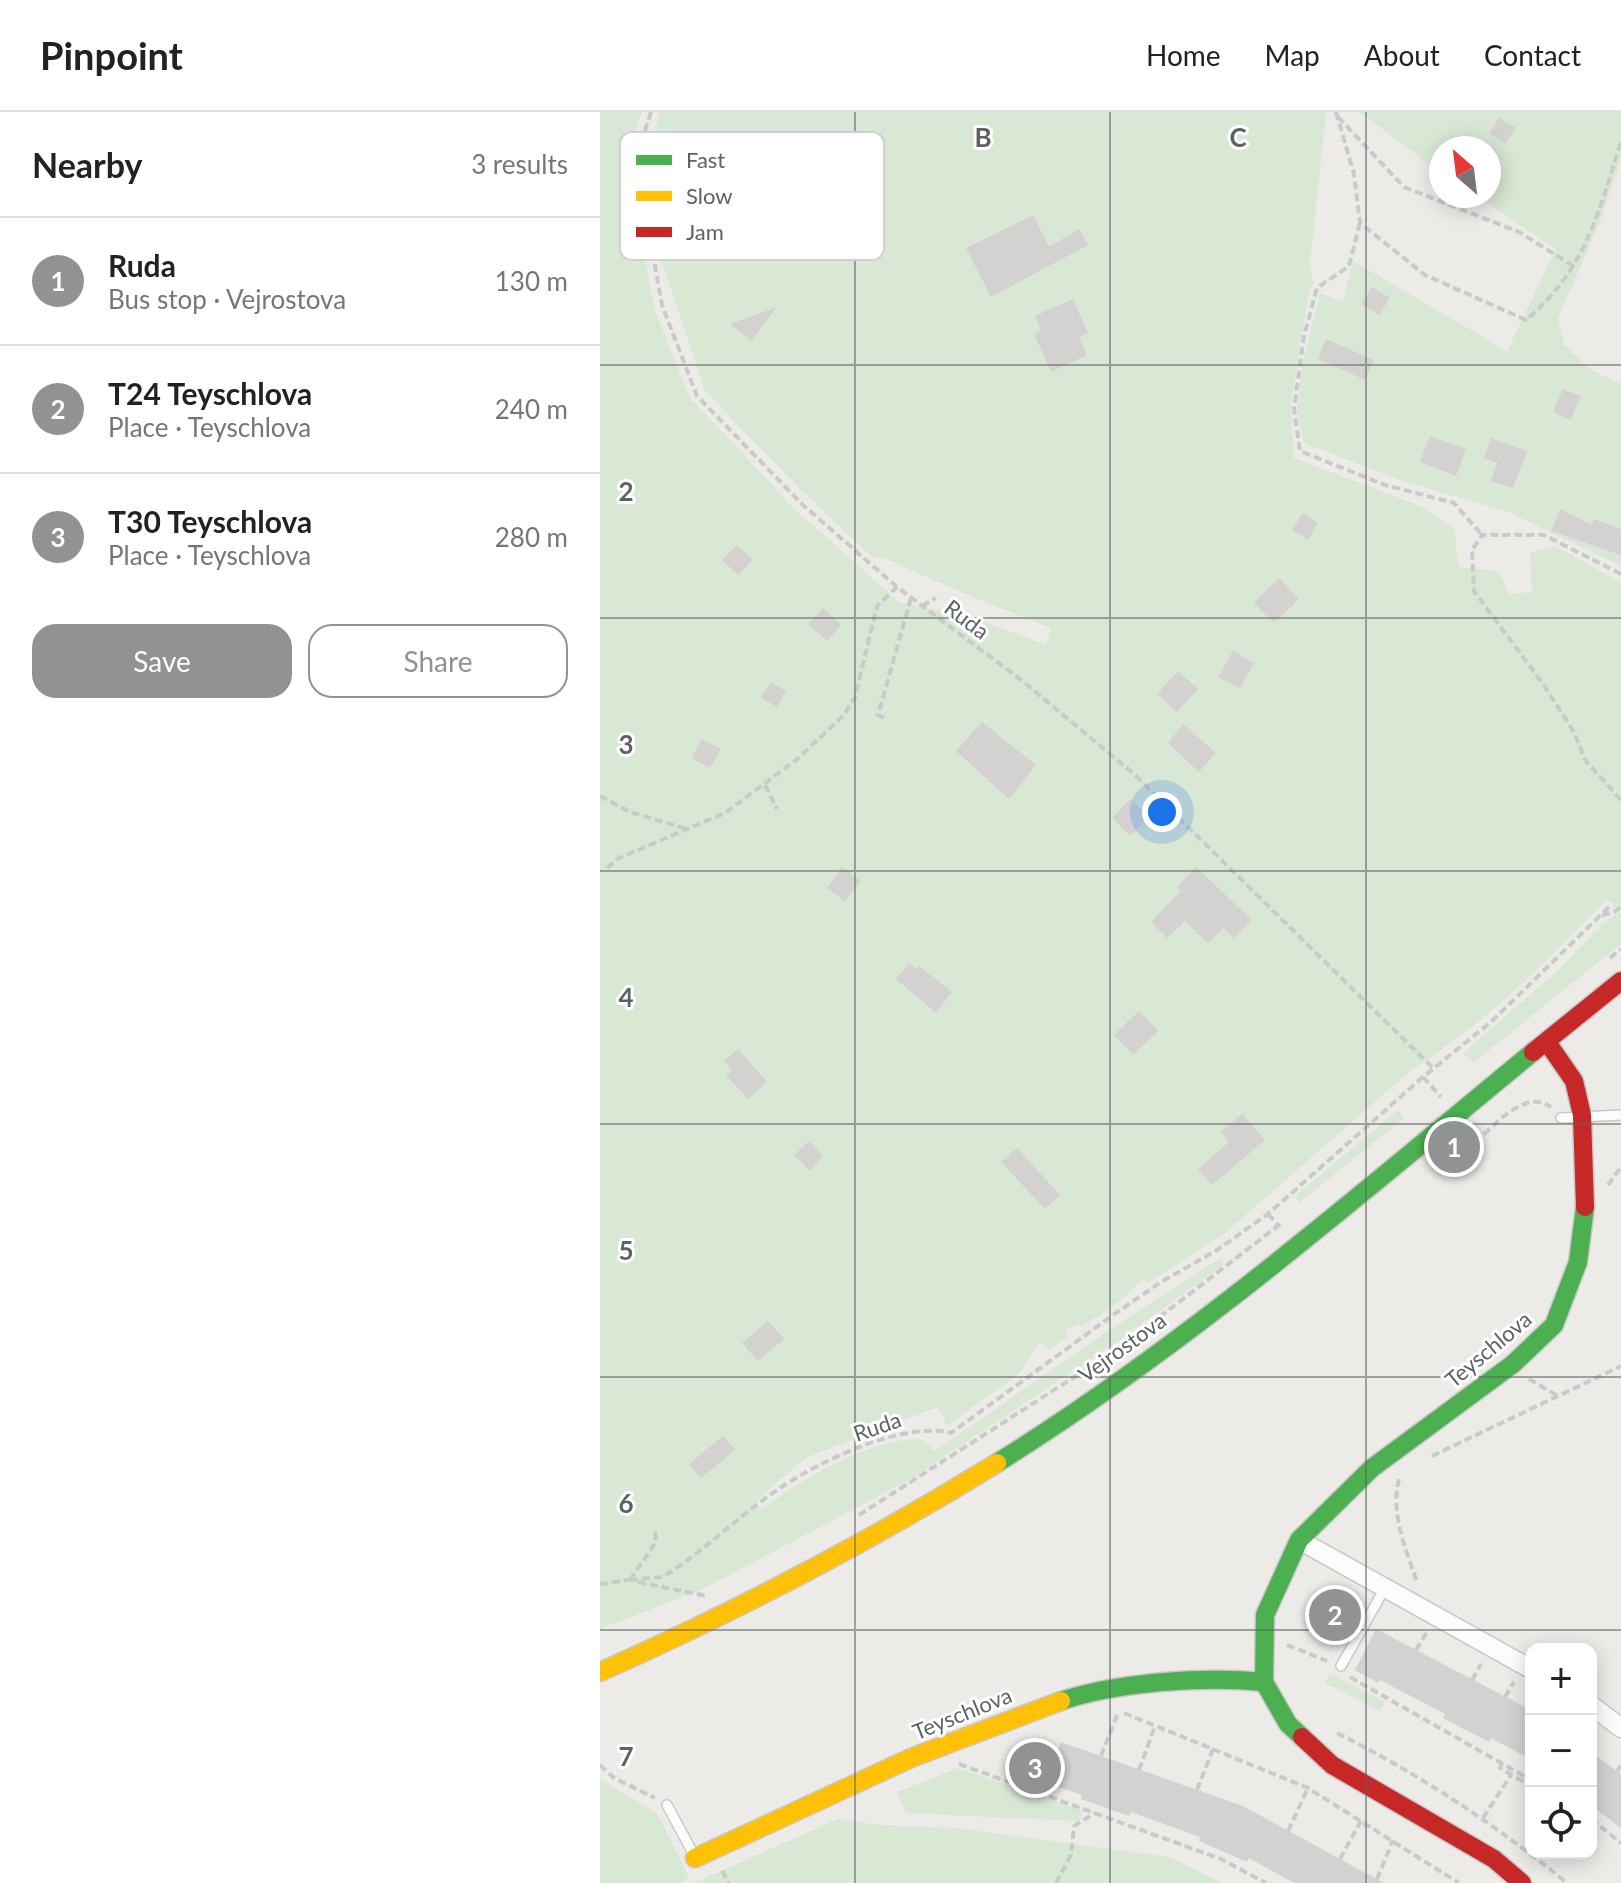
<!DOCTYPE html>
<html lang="en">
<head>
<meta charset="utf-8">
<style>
	body { margin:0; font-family:Lato,sans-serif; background:#f2f2f2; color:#222 }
	.controls { position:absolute; right:24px; bottom:24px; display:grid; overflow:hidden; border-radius:16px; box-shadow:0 4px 20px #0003 }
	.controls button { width:72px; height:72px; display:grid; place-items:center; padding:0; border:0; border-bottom:2px solid #e0e0e0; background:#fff; color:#222; font:40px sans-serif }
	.compass { position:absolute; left:829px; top:24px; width:72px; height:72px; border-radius:50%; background:#fff; box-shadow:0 4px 20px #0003; rotate:332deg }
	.you { position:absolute; left:562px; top:700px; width:28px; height:28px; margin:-20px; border:6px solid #fff; border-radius:50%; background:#1a73e8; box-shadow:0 0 0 12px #1a73e833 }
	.badge { display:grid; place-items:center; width:52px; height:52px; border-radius:50%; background:#909293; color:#fff; font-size:26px; font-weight:700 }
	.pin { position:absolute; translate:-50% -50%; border:4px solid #fff; box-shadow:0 2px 8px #0006 }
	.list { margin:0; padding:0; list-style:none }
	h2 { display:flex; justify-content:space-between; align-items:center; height:104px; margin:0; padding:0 32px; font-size:34px }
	h2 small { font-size:26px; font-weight:400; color:#767676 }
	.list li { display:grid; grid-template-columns:52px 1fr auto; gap:24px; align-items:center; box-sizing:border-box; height:128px; padding:0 32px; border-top:2px solid #e0e0e0 }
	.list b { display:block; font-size:30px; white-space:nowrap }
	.list p { margin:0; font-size:26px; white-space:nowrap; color:#767676 }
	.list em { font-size:26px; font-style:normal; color:#767676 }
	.actions { display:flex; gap:16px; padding:24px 32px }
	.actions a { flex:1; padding:18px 0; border:2px solid #909293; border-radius:24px; text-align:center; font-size:28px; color:#909293 }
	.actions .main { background:#909293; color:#fff }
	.icon { flex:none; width:44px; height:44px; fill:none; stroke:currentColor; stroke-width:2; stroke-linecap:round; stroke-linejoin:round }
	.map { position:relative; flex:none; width:1021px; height:1771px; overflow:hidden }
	header { display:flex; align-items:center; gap:48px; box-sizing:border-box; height:112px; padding:0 40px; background:#fff; border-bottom:2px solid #e0e0e0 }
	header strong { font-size:38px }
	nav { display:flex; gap:44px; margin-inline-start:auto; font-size:28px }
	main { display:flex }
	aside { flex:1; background:#fff }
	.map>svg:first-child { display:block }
	.green { fill:#d9e7d5 }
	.building { fill:#d3d2d1 }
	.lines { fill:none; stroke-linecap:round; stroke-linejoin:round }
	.lane-casing { stroke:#c9c9c8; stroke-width:12 }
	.street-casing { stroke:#c9c9c8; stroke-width:21 }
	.fast-casing { stroke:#c7c8c7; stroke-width:21 }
	.slow-casing { stroke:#c7c8c7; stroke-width:21 }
	.jam-casing { stroke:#c7c8c7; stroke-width:21 }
	.path { stroke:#c7cbc9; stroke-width:4; stroke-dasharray:8 4; stroke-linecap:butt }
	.lane { stroke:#fcfcfc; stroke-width:9 }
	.street { stroke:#fcfcfc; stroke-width:18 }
	.fast { stroke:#4caf50; stroke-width:18 }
	.slow { stroke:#ffc107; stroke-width:18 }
	.jam { stroke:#c62828; stroke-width:18 }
	.grid { fill:none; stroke:#5e6265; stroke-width:2; stroke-opacity:0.55 }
	.labels { text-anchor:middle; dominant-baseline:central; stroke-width:6; stroke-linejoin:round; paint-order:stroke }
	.street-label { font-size:22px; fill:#5e6265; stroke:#fff }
	.key { fill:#fff; stroke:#cfd0d1; stroke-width:2 }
	.key-label { font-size:22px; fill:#5e6265 }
	.grid-label { font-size:26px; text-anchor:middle; font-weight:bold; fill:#5e6265; stroke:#fff; stroke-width:6; stroke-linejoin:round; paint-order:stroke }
</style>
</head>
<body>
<header>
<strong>Pinpoint</strong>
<nav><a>Home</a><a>Map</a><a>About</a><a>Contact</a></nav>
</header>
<main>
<aside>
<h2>Nearby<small>3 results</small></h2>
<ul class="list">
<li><span class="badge">1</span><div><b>Ruda</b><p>Bus stop · Vejrostova</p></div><em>130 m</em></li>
<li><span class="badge">2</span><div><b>T24 Teyschlova</b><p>Place · Teyschlova</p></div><em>240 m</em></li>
<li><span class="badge">3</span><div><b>T30 Teyschlova</b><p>Place · Teyschlova</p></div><em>280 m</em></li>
</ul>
<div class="actions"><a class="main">Save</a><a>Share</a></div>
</aside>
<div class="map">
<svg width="1021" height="1771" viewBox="0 0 1021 1771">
	<rect width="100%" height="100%" fill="#ecebe8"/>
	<path class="green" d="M0,0H42L27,43L54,196L90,286L198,400L299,490L372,505L446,533L451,516L375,486L284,446L272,445L199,376L105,279L60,145L43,62L60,0H726L710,152L713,171L708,186L691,291L694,346L823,395L854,417L859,455L899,459L909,482L932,480L930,440L955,434L1021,470V795H1015L1007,787C946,851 884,912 809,960L624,1122L548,1171L544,1167L519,1190L483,1214L477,1212L466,1219L467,1225L448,1238L440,1229L421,1260L347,1314L338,1295L205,1346L155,1390L162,1397C199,1369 276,1322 323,1328L335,1339L512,1216L622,1145L623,1153L517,1230L307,1369L101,1478L0,1517Z
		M759,0H1021V47L999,112L958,206L964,232L988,256L1021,272V454L908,400L803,369L704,331L697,298L702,254L720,181L743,190L753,149L907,239L956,137L876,84H889V36H841V61Z
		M1021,800V832L873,951L863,941L954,862L1007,808Z
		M798,998L804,1006L699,1091L695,1084Z
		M730,1562L785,1589L780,1599L725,1571Z
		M358,1656L483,1699L480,1709L306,1701L297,1680Z
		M0,1667L57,1701L89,1765L81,1771H0Z
		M238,1707L279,1713L356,1716L570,1745L622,1771H94Z"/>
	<path class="building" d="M899,6L916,16L905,32L889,21Z
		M433,103L449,135L479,117L488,133L391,185L366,136Z
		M772,175L790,186L779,203L761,192Z
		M473,187L488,221L479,225L487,243L451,260L434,222L441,218L435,204Z
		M177,195L151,229L130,212Z
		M726,227L774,248L765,268L718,247Z
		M963,277L981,284L970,308L953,300Z
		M830,324L866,337L856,364L820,350Z
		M891,326L927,339L913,376L891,369L897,351L884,346Z
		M960,397L992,413L994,407L1021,417V443L951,419Z
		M703,401L718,411L708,428L692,418Z
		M137,433L153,448L138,463L122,448Z
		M679,466L699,487L674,511L654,491Z
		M223,496L241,513L227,529L208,512Z
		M633,539L654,551L640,576L618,565Z
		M578,559L598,577L577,600L557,582Z
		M171,570L186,579L177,595L161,586Z
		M382,610L436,653L409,687L356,639Z
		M583,612L616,641L599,660L568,631Z
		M102,627L121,637L110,656L91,646Z
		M530,687L549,705L530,724L512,706Z
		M242,755L261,769L245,789L227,776Z
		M596,755L652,808L634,826L623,816L608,831L585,809L567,826L551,810L581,779L577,775Z
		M309,851L317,857L319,854L352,880L336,901L296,867Z
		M539,899L558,919L533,943L514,923Z
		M138,937L167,970L148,987L126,963L132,958L124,949Z
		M642,1002L665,1028L612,1073L598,1057L629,1030L621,1020Z
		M209,1029L223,1043L210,1059L194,1043Z
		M417,1036L460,1083L445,1097L401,1050Z
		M168,1209L184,1227L158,1249L142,1231Z
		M123,1324L135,1338L101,1366L89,1352Z
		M731,1490L748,1501L740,1516L722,1506Z
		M776,1517L931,1598V1648L891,1626L889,1630L843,1606L845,1602L780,1568L778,1571L755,1558Z
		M461,1630L643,1694L784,1771H694L649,1746L647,1750L599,1729L600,1725L531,1700L529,1704L481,1687L482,1683L423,1663L430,1643L454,1650Z
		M991,1640L1021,1662V1716L991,1693Z"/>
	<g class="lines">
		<g class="lane-casing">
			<path id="lane" d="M961,1006L1021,1003
				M741,1554L785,1476
				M67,1693L94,1743"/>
		</g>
		<g class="street-casing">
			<path id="street" d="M699,1428L931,1557
				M991,1593L1021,1616"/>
		</g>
		<g class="fast-casing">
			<path id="fast" d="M397,1351C588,1232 759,1083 933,940
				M461,1589C518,1570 604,1564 664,1570
				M702,1625L688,1612L664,1570L665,1503L699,1428L772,1356L913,1252L954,1213L978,1150L985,1095"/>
		</g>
		<g class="slow-casing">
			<path id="slow" d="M0,1560C137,1499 269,1430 397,1351
				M95,1746L311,1646L461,1589"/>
		</g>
		<g class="jam-casing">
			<path id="jam" d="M947,930L974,969L982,1003L985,1095
				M933,940L1021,869
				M702,1625L732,1653L894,1747L922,1771"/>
		</g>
		<path class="path" d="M51,0L36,47L62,193L97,284L203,393L297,475L420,567L534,662L834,957
			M736,0L754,62L760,111L825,163L926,208C986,157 998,102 1021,30
			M738,5L804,75L919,120L975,155
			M760,111L749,154L717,176L704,224L694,296L700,339L785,373L854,391L882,423
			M1021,462L944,423H882L872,438L874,479L943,572L974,620L985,648L1021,688
			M322,494L336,486
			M284,606L278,603L311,486
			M165,673L177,697
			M0,684L30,700L87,717
			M7,756L19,746L125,701L196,648L244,603L255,585L277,494L297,475
			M1002,803L1014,800L1021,795
			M1010,846L1021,837
			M823,965L841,985
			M867,1027L869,1026L874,1032C893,1015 924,976 951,995
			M1008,1073L1021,1055
			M668,1102L680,1115
			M531,1227L679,1113
			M929,1267L958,1284
			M832,1344L1021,1254
			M799,1367C790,1401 806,1438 817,1470
			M259,1403L518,1237
			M30,1468L61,1465L69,1461C109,1435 143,1400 183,1374C223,1348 303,1309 351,1321L513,1203L561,1170L617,1138L668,1102L823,965L891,910L1010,794
			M30,1468L56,1430L55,1416
			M38,1470L107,1484
			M0,1472L29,1468
			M687,1533L727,1549
			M816,1538L827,1520
			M750,1565L931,1668
			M872,1568L881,1552
			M905,1585L914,1570
			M524,1601L708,1676L859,1771
			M737,1621C819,1662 896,1713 967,1771
			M501,1644L518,1601
			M902,1651L900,1656L924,1670L928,1665
			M359,1652L621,1747L666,1771
			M0,1653L14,1666L55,1686
			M539,1658L555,1614
			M1017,1659L1021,1654
			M597,1678L613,1637
			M883,1706L911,1663
			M991,1707L1021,1731
			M688,1719L708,1676
			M740,1747L761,1709
			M122,1759L129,1771
			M777,1767L793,1728
			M456,1771L471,1743L474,1714L495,1701"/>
		<use href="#lane" class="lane"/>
		<use href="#street" class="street"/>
		<use href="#fast" class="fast"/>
		<use href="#slow" class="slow"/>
		<use href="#jam" class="jam"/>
	</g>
	<path class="grid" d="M255,0V1771M510,0V1771M766,0V1771M0,253H1021M0,506H1021M0,759H1021M0,1012H1021M0,1265H1021M0,1518H1021"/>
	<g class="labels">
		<g class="street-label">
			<text transform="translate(367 507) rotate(37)">Ruda</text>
			<text transform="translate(522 1235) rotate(-36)">Vejrostova</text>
			<text transform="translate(888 1237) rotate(-40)">Teyschlova</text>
			<text transform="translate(277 1314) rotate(-19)">Ruda</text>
			<text transform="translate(362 1601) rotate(-22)">Teyschlova</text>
		</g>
	</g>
	<rect x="20" y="20" width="264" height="128" rx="12" class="key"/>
	<rect x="36" y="43" width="36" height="10" fill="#4caf50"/>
	<rect x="36" y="79" width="36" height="10" fill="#ffc107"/>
	<rect x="36" y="115" width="36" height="10" fill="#c62828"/>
	<g class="key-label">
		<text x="86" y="56">Fast</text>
		<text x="86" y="92">Slow</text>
		<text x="86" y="128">Jam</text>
	</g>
	<g class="grid-label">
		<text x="383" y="35">B</text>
		<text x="638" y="35">C</text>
		<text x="26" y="389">2</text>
		<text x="26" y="642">3</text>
		<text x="26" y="895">4</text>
		<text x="26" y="1148">5</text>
		<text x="26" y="1401">6</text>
		<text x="26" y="1654">7</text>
	</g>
</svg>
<div class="controls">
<button>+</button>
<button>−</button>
<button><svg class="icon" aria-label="locate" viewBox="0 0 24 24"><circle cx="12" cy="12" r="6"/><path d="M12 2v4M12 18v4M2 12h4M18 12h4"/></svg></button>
</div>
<svg class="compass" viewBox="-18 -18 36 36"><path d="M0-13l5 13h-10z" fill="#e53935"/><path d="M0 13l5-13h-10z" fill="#767676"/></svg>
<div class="you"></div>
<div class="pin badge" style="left:854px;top:1035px">1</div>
<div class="pin badge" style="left:735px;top:1503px">2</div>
<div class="pin badge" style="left:435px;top:1656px">3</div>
</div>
</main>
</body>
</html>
